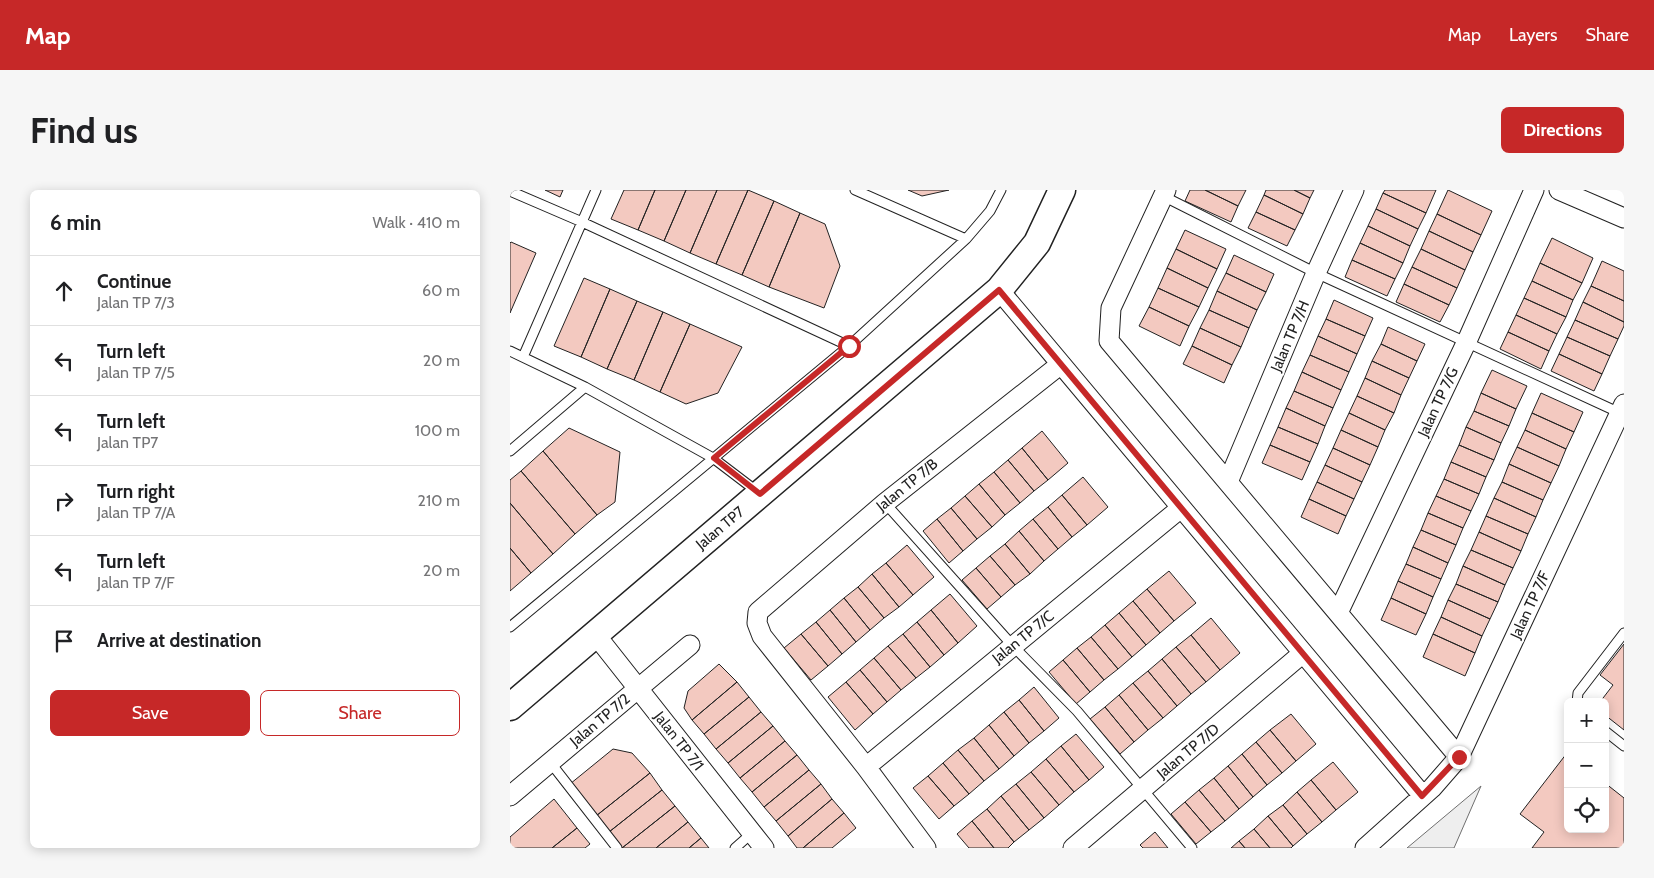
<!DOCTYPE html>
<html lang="en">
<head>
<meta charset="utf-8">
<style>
	body { margin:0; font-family:Cabin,sans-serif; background:#f6f6f6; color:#202124 }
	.controls { position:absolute; right:15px; bottom:15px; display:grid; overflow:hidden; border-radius:8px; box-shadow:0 2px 12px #0003 }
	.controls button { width:45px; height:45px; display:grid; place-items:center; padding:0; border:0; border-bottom:1px solid #e0e0e0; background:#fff; color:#202124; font:25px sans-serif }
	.stop { position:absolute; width:15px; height:15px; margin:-11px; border:4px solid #c62828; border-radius:50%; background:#fff }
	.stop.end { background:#c62828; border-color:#fff; box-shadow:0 1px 5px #0008 }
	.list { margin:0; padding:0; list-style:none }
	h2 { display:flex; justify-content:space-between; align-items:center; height:65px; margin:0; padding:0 20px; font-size:21px }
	h2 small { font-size:16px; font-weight:400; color:#757577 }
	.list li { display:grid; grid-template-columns:32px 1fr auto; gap:15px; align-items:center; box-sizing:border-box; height:70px; padding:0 20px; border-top:1px solid #e0e0e0 }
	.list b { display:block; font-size:19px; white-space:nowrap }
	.list p { margin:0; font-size:16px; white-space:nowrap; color:#757577 }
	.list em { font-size:16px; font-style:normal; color:#757577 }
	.actions { display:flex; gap:10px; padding:15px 20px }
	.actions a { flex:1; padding:11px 0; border:1px solid #c62828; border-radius:8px; text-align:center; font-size:18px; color:#c62828 }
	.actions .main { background:#c62828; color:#fff }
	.icon { flex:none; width:28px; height:28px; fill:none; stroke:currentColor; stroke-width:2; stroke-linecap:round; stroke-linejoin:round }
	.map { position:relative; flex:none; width:1114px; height:658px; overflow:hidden; border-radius:8px }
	header { display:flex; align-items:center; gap:30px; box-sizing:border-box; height:70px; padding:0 25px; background:#c62828; color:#fff }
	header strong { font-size:24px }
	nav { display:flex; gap:28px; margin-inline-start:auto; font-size:18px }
	.intro { display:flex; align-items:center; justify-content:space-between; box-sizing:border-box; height:120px; padding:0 30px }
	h1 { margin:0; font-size:35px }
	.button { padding:12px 22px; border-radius:8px; background:#c62828; color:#fff; font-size:18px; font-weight:700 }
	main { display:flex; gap:30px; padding:0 30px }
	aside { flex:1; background:#fff; border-radius:8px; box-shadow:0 2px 12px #0003 }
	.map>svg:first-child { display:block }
	.green { fill:#eee; stroke:#6f6f6f }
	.building { fill:#f3c9c0; stroke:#222 }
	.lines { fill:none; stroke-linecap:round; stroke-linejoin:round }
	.lane-casing { stroke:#222; stroke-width:11 }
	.street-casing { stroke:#222; stroke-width:21 }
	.secondary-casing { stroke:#222; stroke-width:29 }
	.lane { stroke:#fff; stroke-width:9 }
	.street { stroke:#fff; stroke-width:19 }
	.secondary { stroke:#fff; stroke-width:26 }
	.route { stroke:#c62828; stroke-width:6 }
	.labels { text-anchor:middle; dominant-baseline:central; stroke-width:4; stroke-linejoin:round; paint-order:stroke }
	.street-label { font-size:15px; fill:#222; stroke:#fff }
</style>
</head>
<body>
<header>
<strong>Map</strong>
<nav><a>Map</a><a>Layers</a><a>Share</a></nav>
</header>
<div class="intro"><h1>Find us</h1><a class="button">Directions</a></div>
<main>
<aside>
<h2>6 min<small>Walk · 410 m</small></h2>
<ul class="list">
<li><svg class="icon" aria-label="ahead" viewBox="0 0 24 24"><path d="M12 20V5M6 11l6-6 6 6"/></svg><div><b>Continue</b><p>Jalan TP 7/3</p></div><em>60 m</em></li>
<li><svg class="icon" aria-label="left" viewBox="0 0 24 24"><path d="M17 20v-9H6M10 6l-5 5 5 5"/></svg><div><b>Turn left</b><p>Jalan TP 7/5</p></div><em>20 m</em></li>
<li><svg class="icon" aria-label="left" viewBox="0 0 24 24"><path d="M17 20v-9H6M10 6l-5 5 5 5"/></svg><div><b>Turn left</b><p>Jalan TP7</p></div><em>100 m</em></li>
<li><svg class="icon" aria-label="right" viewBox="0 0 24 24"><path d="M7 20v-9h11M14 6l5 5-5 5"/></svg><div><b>Turn right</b><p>Jalan TP 7/A</p></div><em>210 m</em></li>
<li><svg class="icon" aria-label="left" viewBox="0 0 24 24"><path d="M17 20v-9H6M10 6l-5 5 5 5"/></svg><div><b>Turn left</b><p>Jalan TP 7/F</p></div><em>20 m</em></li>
<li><svg class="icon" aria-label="arrive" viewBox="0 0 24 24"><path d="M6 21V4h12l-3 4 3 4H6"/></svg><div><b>Arrive at destination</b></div></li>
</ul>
<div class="actions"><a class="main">Save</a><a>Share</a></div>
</aside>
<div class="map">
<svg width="1114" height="658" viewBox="0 0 1114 658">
	<rect width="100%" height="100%" fill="#fff"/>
	<path class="green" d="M971,596L944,658H897Z"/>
	<path class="building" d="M35,0H53L50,7Z
		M114,0H145L128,40L101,29Z
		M145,0H176L154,51L128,40Z
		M176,0H207L180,63L154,51Z
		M207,0H238L206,74L180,63Z
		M238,0L264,11L232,85L206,74Z
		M398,0H439L412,6Z
		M680,0H695L728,16L721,32L675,11Z
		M695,0H736L728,16Z
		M756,0H784L800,8L793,24L754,5Z
		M784,0H804L800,8Z
		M875,0H926L916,23L873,3Z
		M938,0L982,21L971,45L927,24Z
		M873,3L916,23L908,39L866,19Z
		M754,5L793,24L785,40L746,22Z
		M264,11L290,23L259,97L232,85Z
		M866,19L908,39L900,56L858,36Z
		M746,22L785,40L777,56L738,38Z
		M290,23L315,34L330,76L314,118L259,97Z
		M927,24L971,45L963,62L919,41Z
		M858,36L900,56L893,73L850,53Z
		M675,40L716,59L707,79L666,59Z
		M919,41L963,62L955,80L911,59Z
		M1042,48L1083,68L1072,93L1030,73Z
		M1,52L26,63L0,123V53Z
		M850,53L893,73L885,89L842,70Z
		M666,59L707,79L698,98L657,78Z
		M911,59L955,80L947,98L902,77Z
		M724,65L764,84L756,102L716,83Z
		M842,70L885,89L877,106L835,87Z
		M1092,71L1114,81V111L1081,96Z
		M1030,73L1072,93L1063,110L1022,91Z
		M902,77L947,98L939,115L894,94Z
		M657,78L698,98L689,117L648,98Z
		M716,83L756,102L747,120L707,101Z
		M74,88L100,99L71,167L44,156Z
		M1022,91L1063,110L1056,127L1014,108Z
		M894,94L939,115L930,132L886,112Z
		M1081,96L1114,111V132L1073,112Z
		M648,98L689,117L679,136L639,117Z
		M100,99L127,111L97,179L71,167Z
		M707,101L747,120L739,138L699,120Z
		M1014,108L1056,127L1047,144L1006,125Z
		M824,110L863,128L855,146L816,129Z
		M127,111L153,122L124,190L97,179Z
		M1073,112L1114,132V136L1108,149L1065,130Z
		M639,117L679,136L670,156L629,136Z
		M699,120L739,138L731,157L690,138Z
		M153,122L180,134L150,202L124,190Z
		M1006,125L1047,144L1039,161L998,142Z
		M816,129L855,146L847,164L808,146Z
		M1065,130L1108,149L1100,166L1057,147Z
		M180,134L232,157L208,203L176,214L150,202Z
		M878,137L915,154L907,171L871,154Z
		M690,138L731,157L722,175L682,156Z
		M998,142L1039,161L1031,179L990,159Z
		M808,146L847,164L839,182L800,165Z
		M1057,147L1100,166L1092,184L1049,164Z
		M871,154L907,171L899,188L862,171Z
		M682,156L722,175L714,193L673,174Z
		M1049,164L1092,184L1084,201L1041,181Z
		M800,165L839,182L831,200L792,182Z
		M862,171L899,188L891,205L855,188Z
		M982,180L1017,196L1006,219L971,203Z
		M792,182L831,200L823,218L784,201Z
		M855,188L891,205L884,223L847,206Z
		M784,201L823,218L815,236L776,218Z
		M971,203L1006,219L999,236L964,221Z
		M1031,203L1073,222L1064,242L1022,223Z
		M847,206L884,223L875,240L839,223Z
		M776,218L815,236L808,254L768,237Z
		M964,221L999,236L991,253L956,237Z
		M839,223L875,240L868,257L831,240Z
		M1022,223L1064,242L1056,259L1015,240Z
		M768,237L808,254L800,272L760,255Z
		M956,237L991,253L984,270L949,255Z
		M59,238L110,262L105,312L87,325L33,261Z
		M831,240L868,257L860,275L823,258Z
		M1015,240L1056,259L1049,276L1007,257Z
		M532,241L558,273L538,290L512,258Z
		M760,255L800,272L792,290L752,273Z
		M949,255L984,270L976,287L941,272Z
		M1007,257L1049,276L1041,293L999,274Z
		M512,258L538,290L524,301L498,270Z
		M823,258L860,275L852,292L815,275Z
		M33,261L87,325L65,344L11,281Z
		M498,270L524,301L510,313L484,282Z
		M941,272L976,287L969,304L934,289Z
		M999,274L1041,293L1033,310L992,292Z
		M815,275L852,292L844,309L807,292Z
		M11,281L65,344L43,364L0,313V290Z
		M484,282L510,313L495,325L469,294Z
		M573,287L598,317L577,335L552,305Z
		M934,289L969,304L961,321L926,306Z
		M807,292L844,309L836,326L799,309Z
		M992,292L1033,310L1026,327L984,308Z
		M469,294L495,325L482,337L455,306Z
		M552,305L577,335L562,347L538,317Z
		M455,306L482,337L467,349L441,318Z
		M926,306L961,321L953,338L918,323Z
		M984,308L1026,327L1018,344L976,326Z
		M799,309L836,326L828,344L791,327Z
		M0,313L43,364L21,383L0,358Z
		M538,317L562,347L548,359L523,329Z
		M441,318L467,349L453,361L427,329Z
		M918,323L953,338L946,355L911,340Z
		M976,326L1018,344L1011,361L969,342Z
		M427,329L453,361L439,373L413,341Z
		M523,329L548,359L534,371L509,341Z
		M911,340L946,355L938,373L903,357Z
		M509,341L534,371L520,384L495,354Z
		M969,342L1011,361L1003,378L961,360Z
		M495,354L520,384L505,395L480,366Z
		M397,355L424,387L403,405L376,373Z
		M903,357L938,373L931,389L896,374Z
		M0,358L21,383L0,401Z
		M961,360L1003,378L995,395L953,376Z
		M480,366L505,395L491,407L466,378Z
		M376,373L403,405L389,417L362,384Z
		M896,374L931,389L923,407L888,391Z
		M953,376L995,395L988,412L946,394Z
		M466,378L491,407L477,419L452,390Z
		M659,381L686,413L664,431L637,399Z
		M362,384L389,417L374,428L348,397Z
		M888,391L923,407L916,424L881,408Z
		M946,394L988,412L980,429L938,410Z
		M348,397L374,428L360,440L334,408Z
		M637,399L664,431L650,443L623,411Z
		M440,404L467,436L448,453L421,420Z
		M334,408L360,440L346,452L320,420Z
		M881,408L916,424L906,445L871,430Z
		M938,410L980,429L972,446L931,427Z
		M623,411L650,443L636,455L609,423Z
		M320,420L346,452L332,464L306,432Z
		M421,420L448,453L434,465L407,432Z
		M609,423L636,455L622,467L595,435Z
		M931,427L972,446L965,463L923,444Z
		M701,428L730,463L710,480L681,445Z
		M306,432L332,464L318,476L291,444Z
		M407,432L434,465L420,477L393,444Z
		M595,435L622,467L608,479L581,447Z
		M291,444L318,476L301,490L274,458Z
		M393,444L420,477L406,488L378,456Z
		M923,444L965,463L955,486L913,467Z
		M681,445L710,480L696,492L666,457Z
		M581,447L608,479L594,490L567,458Z
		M1114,454V540L1095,525V512H1090L1103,495L1090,485Z
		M378,456L406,488L391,500L364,468Z
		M666,457L696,492L681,504L652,469Z
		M567,458L594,490L580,502L553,470Z
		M364,468L391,500L377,512L350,480Z
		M652,469L681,504L667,516L638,481Z
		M553,470L580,502L566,514L539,482Z
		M209,474L227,492L182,530L174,518L178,501Z
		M350,480L377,512L363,524L336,492Z
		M638,481L667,516L653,528L623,493Z
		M227,492L239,507L194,544L182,530Z
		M336,492L363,524L345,540L318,507Z
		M623,493L653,528L638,540L609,505Z
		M524,497L549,528L534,541L509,510Z
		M609,505L638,540L624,552L595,517Z
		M239,507L251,522L206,559L194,544Z
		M509,510L534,541L519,553L494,522Z
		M595,517L624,552L610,564L580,529Z
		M251,522L263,536L218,573L206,559Z
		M494,522L519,553L504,566L479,535Z
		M781,524L806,554L786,571L760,540Z
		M479,535L504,566L489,579L464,548Z
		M263,536L275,551L230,588L218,573Z
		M760,540L786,571L772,583L746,552Z
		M566,544L594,577L579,590L551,556Z
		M464,548L489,579L474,591L448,560Z
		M275,551L287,565L242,602L230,588Z
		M746,552L772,583L757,595L732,564Z
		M551,556L579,590L564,602L536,569Z
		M103,559L122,563L140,583L86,626L60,594Z
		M448,560L474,591L459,604L433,573Z
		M1057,563L1058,639H1095V593L1114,608V658H1022L1034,642L1010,624Z
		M732,564L757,595L743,607L718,576Z
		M287,565L299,580L254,617L242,602Z
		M536,569L564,602L549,615L521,582Z
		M823,572L848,602L826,620L801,590Z
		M433,573L459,604L444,616L418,586Z
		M718,576L743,607L729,619L704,588Z
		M299,580L311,594L266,631L254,617Z
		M521,582L549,615L534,628L506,594Z
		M140,583L152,600L99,642L86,626Z
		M418,586L444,616L429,629L403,598Z
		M704,588L729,619L715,631L689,600Z
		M801,590L826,620L812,632L787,602Z
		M311,594L322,609L278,646L266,631Z
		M506,594L534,628L519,640L491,606Z
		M152,600L165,616L112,658L99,642Z
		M689,600L715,631L701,642L675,612Z
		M787,602L812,632L797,644L773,615Z
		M491,606L519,640L504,652L477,619Z
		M44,609L67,638L42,658H0V647Z
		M322,609L334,623L293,658H287L278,646Z
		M675,612L701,642L686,654L661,624Z
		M773,615L797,644L783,656L758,626Z
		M165,616L178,632L146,658H112Z
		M477,619L504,652L498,658H484L462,631Z
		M334,623L346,638L322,658H293Z
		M758,626L783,656L781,658H760L744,639Z
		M462,631L484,658H459L447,644Z
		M178,632L191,648L179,658H146Z
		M67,638L80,654L75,658H42Z
		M744,639L760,658H735L729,651Z
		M645,642L658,658H633L630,655Z
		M191,648L199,658H179Z
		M729,651L735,658H721Z"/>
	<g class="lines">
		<g class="lane-casing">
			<path id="lane" d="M345,0L456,49
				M0,1L72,32L339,156
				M653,6L806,83L1110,223
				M0,161L75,197L203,268L249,303
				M13,167L86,0
				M0,261L75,197
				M375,313L503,456L567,521L682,658
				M0,437L339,156L456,49L480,21L491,0
				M1067,512L1068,503L1114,443
				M1095,541L1114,556
				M40,572L107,658
				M225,658L242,643"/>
		</g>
		<g class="street-casing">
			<path id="street" d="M656,0L601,118L599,151L949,567
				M1049,0L1114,28
				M489,100L913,606
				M718,292L806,83L844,0
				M828,423L957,151L1024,0
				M85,444L254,658
				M356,577L671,318
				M0,606L180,455
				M416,658L356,577L252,446L247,433L248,422L375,313L551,174
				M563,658L793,463
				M855,658L922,598L949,567L1114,214"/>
		</g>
		<g class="secondary-casing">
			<path id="secondary" d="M0,517L489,100L527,53L552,0"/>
		</g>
		<use href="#lane" class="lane"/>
		<use href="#street" class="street"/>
		<use href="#secondary" class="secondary"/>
	</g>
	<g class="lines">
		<path class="route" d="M339,156L204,268L250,304L489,100L912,606L949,567"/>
	</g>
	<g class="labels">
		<g class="street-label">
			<text transform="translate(780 146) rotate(-67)">Jalan TP 7/H</text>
			<text transform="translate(928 212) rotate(-65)">Jalan TP 7/G</text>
			<text transform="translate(397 295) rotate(-39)">Jalan TP 7/B</text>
			<text transform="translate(210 338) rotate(-40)">Jalan TP7</text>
			<text transform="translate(1020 415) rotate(-65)">Jalan TP 7/F</text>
			<text transform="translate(513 447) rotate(-39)">Jalan TP 7/C</text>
			<text transform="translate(90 530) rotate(-40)">Jalan TP 7/2</text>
			<text transform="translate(169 551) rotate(52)">Jalan TP 7/1</text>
			<text transform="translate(678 561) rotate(-40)">Jalan TP 7/D</text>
		</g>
	</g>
</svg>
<div class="controls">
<button>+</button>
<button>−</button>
<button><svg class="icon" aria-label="locate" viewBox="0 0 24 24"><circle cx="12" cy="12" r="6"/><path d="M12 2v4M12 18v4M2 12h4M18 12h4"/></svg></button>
</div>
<div class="stop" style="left:339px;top:156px"></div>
<div class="stop end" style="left:949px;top:567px"></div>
</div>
</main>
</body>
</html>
